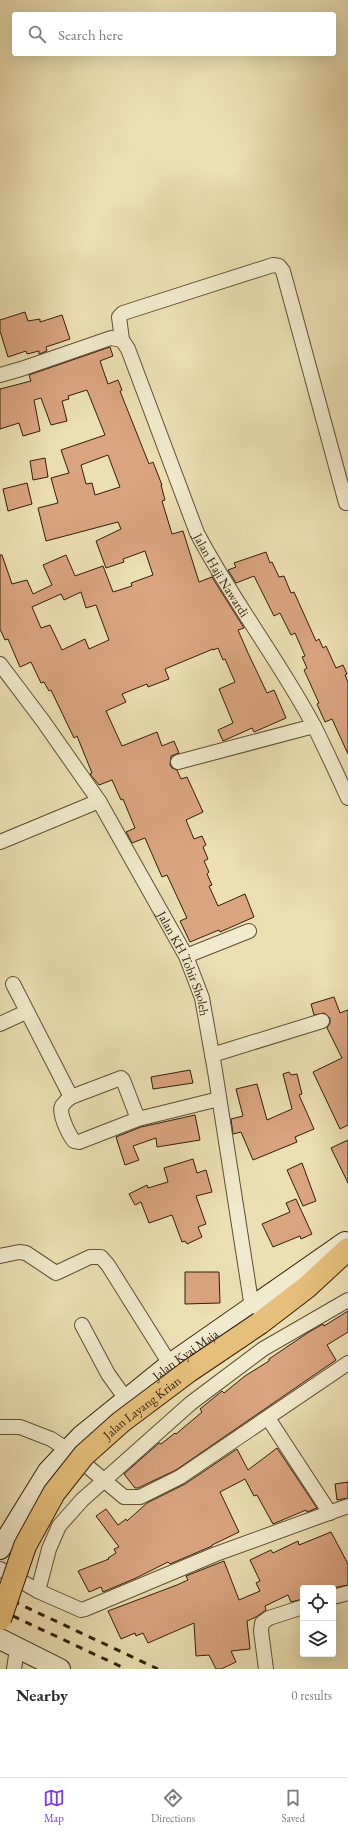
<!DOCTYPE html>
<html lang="en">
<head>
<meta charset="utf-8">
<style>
	body { margin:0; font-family:"EB Garamond",serif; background:#f2f2f3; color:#2b2b33 }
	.controls { position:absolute; right:12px; bottom:12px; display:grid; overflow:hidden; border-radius:4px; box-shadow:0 4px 16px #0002 }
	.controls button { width:36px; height:36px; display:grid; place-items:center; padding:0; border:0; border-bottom:1px solid #e1e1e2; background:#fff; color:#2b2b33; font:20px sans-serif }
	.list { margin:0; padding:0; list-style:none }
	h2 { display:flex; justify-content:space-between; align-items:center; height:52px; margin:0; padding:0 16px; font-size:17px }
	h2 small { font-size:13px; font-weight:400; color:#7c7c81 }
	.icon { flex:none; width:22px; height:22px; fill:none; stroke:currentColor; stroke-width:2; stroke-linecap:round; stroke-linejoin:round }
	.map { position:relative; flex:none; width:348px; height:1669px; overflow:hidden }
	.search { position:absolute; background:#fff; box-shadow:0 4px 16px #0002; left:12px; right:12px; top:12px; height:44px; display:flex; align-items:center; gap:10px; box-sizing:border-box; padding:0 14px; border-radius:4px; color:#7c7c81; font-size:15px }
	.sheet { height:108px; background:#fff }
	nav { display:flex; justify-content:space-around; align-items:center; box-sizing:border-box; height:56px; border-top:1px solid #e1e1e2; background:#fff; font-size:11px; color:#7c7c81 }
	nav a { display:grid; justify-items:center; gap:2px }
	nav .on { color:#7c3aed }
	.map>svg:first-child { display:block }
	.building { fill:#daa480; stroke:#301e0b; fill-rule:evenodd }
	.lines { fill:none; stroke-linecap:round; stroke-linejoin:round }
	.street-casing { stroke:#5f4e35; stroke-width:16 }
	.secondary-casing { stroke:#301e0b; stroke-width:22 }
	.primary-casing { stroke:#301e0b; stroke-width:24 }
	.street { stroke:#f2eace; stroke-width:14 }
	.secondary { stroke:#f2eace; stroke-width:20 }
	.primary { stroke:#e6c07a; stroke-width:22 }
	.rail { stroke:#301e0b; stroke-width:3; stroke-dasharray:7 7; stroke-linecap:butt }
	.primary-bridge-casing { stroke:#301e0b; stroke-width:24; stroke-linecap:butt }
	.primary-bridge { stroke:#e6c07a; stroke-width:22 }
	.labels { text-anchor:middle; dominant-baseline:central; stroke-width:3; stroke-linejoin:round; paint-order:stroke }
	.street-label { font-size:13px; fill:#301e0b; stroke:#f2eace }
</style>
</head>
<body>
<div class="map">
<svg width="348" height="1669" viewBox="0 0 348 1669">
	<rect width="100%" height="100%" fill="#ebdfb3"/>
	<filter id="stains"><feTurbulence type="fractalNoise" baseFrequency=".005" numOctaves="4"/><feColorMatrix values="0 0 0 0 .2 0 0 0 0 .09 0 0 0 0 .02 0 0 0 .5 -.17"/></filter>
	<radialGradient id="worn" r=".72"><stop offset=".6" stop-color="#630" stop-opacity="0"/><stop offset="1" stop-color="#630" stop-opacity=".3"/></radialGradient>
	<path class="building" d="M25,312L28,321L40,319V322L62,315L70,339L46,347L47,351L39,354V351L27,354L26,351L8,357L0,331V320Z
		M110,347L113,356L100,361L108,384L118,380L122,390L120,391L149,464L153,462L162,485H161L165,500L162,501L172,534L183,531L199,582L212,577L244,628L238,630L248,653L267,693L274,690L286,718L254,732L252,728L223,741L218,730L233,723L219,689L235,682L225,659L223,660L218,648L213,650V649L165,669L169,679L148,687L147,684L122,694L126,702L106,711L122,746L157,732L162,746L174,741L179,753L171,756L170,765L172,768L177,770L181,779L187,777L203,812L186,820L194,839L202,836L206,845L203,847L208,859L204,861L209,872L207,874L212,885L209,886L218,906L245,894L254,917L220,932L219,930L190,942L180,921L187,918L167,875L162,877L145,838L132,843L127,833L126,832L135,828L123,799L121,800L112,780L99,785L90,774L92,773L77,736L74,738L51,690L49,691L44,682L41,683L31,662L20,667L8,639L5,640L0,629V555H2L12,584L27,580L33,594L52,585L43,565L66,555L75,576L103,566L113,592L132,586L131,583L153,575L145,551L123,559L124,562L106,568L96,541L121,529L118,522L46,541L38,508L58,503L51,478L69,473L61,450L105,435L87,390L68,396L69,399L62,401L67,421L51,425L41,398L34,400L40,431L23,436L19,423L0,429V389L31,381L29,375ZM108,455L120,487L95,495L92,483L86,484L81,465ZM81,592L86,608L96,605L109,640L89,649L85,639L62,650L50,625L41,628L32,607L61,594L64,600Z
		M45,458L48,477L33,480L30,461Z
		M27,483L32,504L8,511L3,489Z
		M266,552L270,563L272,562L279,577L284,576L291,593L294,592L316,641L319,639L323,648L326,646L336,668L343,665L347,674L345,675L348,682V754L332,719L325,722L317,704L319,703L304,670L307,668L302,657L305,656L295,633L291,635L280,613L274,616L254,576L236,583L228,570L236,567L234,563Z
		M334,997L340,1013L348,1010V1125L340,1129L313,1072L342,1058L327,1028L330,1023V1018L324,1013L314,1015L311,1004Z
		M190,1070L193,1083L153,1089L151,1077Z
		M289,1072L291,1075L297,1074L302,1094L299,1095L314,1129L295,1137L297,1142L253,1160L241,1132L233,1134L231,1119L243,1116L236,1089L257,1084L267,1120L292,1109L283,1074Z
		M195,1115L200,1140L157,1147L156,1138L133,1146L139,1160L125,1165L116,1137L141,1127Z
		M348,1140V1183L331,1148Z
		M193,1159L197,1173L206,1170L212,1192L196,1196L206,1224L198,1227L202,1237L187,1244L185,1241L182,1242L172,1215L149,1223L141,1202L135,1205L129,1194L147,1185L148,1188L168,1182L164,1168Z
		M302,1163L316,1201L303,1206L287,1170Z
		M296,1199L312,1234L301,1239L300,1236L273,1247L262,1224L290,1212L286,1203Z
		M185,1272H219L220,1303L185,1304Z
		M348,1311V1332L327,1345L336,1360L176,1470L138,1488H135L124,1474L159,1443L161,1444L175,1433L176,1434L202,1412L200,1409L222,1391L224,1393L245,1376L269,1361V1359L309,1332L323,1324L324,1326Z
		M277,1448L317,1508L307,1512L306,1510L273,1524L257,1495L254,1496L245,1479L220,1492L239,1532L212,1545V1546L170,1564L168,1562L136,1578L103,1592L101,1587L89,1592L78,1571L109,1559L108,1558L116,1553L114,1549L119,1547L96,1516L106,1509L118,1525L126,1519L127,1521L147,1503L185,1484L237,1449L248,1470Z
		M348,1482V1498L337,1500L335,1484Z
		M331,1532L348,1564V1585L333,1588H303V1599L291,1602L288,1595L265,1606L266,1610L256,1617L247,1621L250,1649L231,1651L236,1662L221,1669H216L209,1655L196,1656L194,1623L148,1643L143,1633L136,1636L135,1633L121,1639L108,1611L177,1585L188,1580L186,1576L224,1561L239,1600L260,1591L256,1583L260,1581L250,1560L271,1550L273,1553L298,1541L299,1545Z"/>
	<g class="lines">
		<g class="street-casing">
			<g id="street">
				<path d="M0,375L21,369L111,338L122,340"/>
				<path id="s1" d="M346,503L283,271L279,266L273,265L123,313L119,317L122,340L128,349L197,533C232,600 279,660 314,726C326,750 337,774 348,798"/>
				<path id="s2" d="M0,664L43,721L99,801L186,956L202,998L215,1071L252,1308"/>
				<path d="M178,762L314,726"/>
				<path d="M0,842L99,801"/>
				<path d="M186,956L249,931"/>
				<path d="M13,984L71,1097L121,1078L123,1080L138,1119"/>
				<path d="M0,1024L26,1012"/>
				<path d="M212,1055L322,1021"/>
				<path d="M71,1097C68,1099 64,1103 62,1106C58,1113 69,1135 74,1141L79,1142L138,1119L219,1099"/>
				<path d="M0,1256L19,1252L26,1253L56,1273L90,1257H101L108,1265L170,1364"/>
				<path d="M82,1325L108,1374L126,1399"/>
				<path d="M268,1418L330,1513"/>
				<path d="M0,1427H20L51,1439L68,1450L124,1497H140L180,1477L348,1363"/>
				<path d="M0,1569L38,1591L81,1610L85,1609L216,1554L348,1506"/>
				<path d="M38,1591L49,1549L59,1526L82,1500L191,1403L263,1349L348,1300"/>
				<path d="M333,1597L348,1593"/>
				<path d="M14,1669L17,1649"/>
				<path d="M266,1669L261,1631L262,1623L269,1618L303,1607"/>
			</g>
		</g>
		<g class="secondary-casing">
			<g id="secondary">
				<path id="s3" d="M0,1549L48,1471L81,1436L170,1364L345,1242"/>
				<path d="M0,1639L60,1669"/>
			</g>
		</g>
		<g class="primary-casing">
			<path id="primary" d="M260,1323L307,1287L348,1249"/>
		</g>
		<use href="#street" class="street"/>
		<use href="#secondary" class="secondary"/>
		<use href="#primary" class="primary"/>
		<path class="rail" d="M0,1595L158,1669
			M0,1610L126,1669"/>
		<g class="primary-bridge-casing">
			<g id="primary-bridge">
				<path id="s4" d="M0,1619L25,1546L54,1493L84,1455L121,1422L189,1371L260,1323"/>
			</g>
		</g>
		<use href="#primary-bridge" class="primary-bridge"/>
	</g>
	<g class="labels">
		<g class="street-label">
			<text stroke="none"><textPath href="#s1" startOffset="695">Jalan Haji Nawardi</textPath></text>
			<text stroke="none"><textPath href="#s2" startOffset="353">Jalan KH Tohir Sholeh</textPath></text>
			<text stroke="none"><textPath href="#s3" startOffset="272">Jalan Kyai Maja</textPath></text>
			<text stroke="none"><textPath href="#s4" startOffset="261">Jalan Layang Krian</textPath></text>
		</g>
	</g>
	<rect width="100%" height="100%" filter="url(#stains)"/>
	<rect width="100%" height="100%" fill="url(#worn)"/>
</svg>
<div class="controls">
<button><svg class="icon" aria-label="locate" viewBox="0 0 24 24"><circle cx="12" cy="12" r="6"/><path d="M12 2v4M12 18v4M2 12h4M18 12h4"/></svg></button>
<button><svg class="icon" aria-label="layers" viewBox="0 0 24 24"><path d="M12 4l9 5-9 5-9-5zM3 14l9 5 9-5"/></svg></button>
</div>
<div class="search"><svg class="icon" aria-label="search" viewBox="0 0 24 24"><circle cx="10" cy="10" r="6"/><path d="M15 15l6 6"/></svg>Search here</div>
</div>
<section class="sheet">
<h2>Nearby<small>0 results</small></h2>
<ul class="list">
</ul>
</section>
<nav>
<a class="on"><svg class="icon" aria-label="map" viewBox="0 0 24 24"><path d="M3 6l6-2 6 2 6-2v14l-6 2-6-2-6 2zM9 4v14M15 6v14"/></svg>Map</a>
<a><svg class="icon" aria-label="directions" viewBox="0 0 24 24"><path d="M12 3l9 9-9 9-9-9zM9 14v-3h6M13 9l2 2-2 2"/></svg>Directions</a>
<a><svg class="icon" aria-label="saved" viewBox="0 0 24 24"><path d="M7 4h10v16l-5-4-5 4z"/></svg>Saved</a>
</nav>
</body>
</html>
